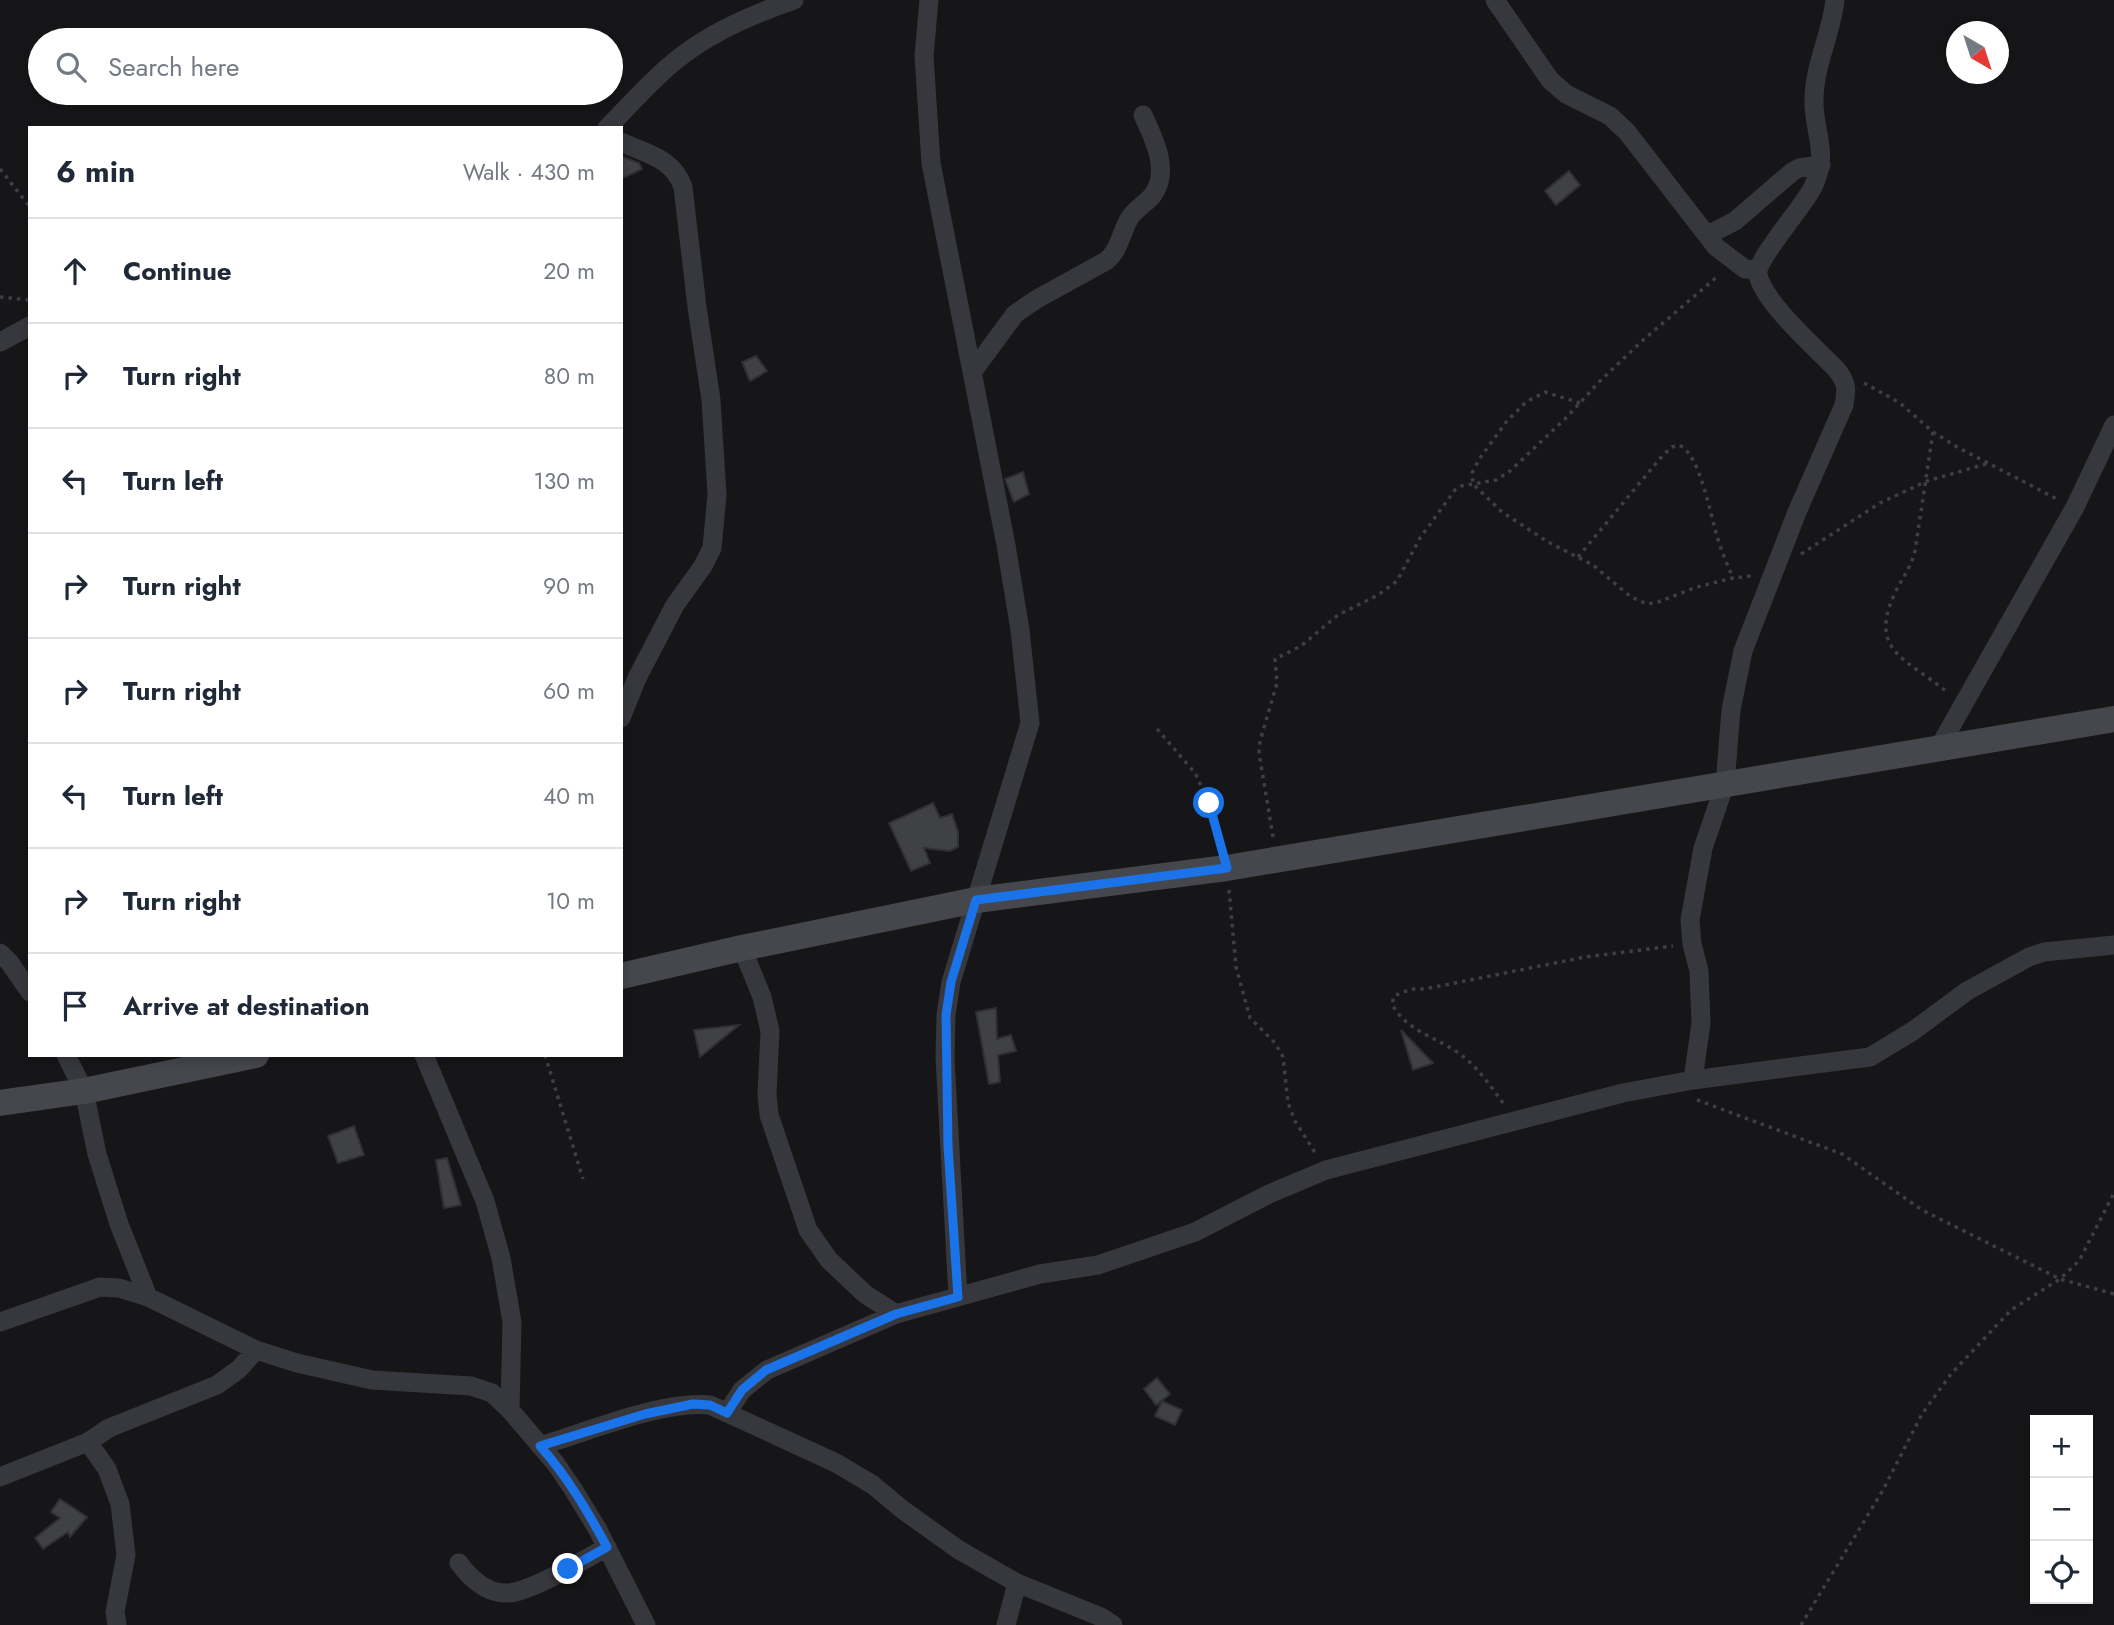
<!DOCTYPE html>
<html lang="en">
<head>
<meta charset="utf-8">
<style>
	body { margin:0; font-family:Jost,sans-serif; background:#f2f2f3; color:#1f2937 }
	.controls { position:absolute; right:21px; bottom:21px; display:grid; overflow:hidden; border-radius:0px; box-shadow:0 4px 10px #0003 }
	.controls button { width:63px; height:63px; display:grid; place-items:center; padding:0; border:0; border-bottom:2px solid #e0e1e3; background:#fff; color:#1f2937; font:35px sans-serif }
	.compass { position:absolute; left:1946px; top:21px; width:63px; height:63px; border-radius:50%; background:#fff; box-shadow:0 4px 10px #0003; rotate:141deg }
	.stop { position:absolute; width:21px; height:21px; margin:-16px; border:5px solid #1a73e8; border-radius:50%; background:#fff }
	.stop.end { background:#1a73e8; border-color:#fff; box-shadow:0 2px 7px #0008 }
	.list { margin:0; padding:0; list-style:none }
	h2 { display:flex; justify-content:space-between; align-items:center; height:91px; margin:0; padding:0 28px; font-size:30px }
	h2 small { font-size:23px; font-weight:400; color:#747a83 }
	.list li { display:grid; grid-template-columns:46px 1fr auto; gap:21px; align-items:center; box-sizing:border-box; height:105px; padding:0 28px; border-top:2px solid #e0e1e3 }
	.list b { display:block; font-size:26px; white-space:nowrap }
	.list em { font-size:23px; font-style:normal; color:#747a83 }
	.icon { flex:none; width:38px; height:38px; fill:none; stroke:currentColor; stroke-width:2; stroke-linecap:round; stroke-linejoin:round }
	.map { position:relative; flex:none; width:2114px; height:1625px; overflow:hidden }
	.search { position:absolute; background:#fff; box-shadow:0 4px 10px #0003; left:28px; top:28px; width:595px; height:77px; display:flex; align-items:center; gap:18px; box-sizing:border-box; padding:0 24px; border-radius:38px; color:#747a83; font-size:26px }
	.panel { position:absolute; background:#fff; box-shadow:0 4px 10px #0003; left:28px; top:126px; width:595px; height:931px; border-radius:0px }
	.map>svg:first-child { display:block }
	.building { fill:#404145; stroke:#303034; stroke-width:2 }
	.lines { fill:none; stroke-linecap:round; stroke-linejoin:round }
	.path { stroke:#3d3f44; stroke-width:3.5; stroke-dasharray:3.5 5; stroke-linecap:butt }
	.street { stroke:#37383d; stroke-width:19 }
	.secondary { stroke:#45474d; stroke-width:26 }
	.route { stroke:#1a73e8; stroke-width:9 }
</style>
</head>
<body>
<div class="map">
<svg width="2114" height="1625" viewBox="0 0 2114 1625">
	<rect width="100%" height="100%" fill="#161618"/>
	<path class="building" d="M621,156L639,163L642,169L621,179Z
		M1569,171L1580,185L1556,205L1545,191Z
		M756,356L767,371L750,381L742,362Z
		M1023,472L1029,494L1014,502L1005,479Z
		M933,803L940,818L952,814L958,832V847L950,851L924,848L930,863L911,871L889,823Z
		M996,1008L997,1039L1011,1035L1016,1051L998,1055L1000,1082L989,1084L976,1012Z
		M739,1025L700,1057L694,1030Z
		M1401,1030L1433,1063L1413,1070Z
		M354,1126L364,1155L338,1163L328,1136Z
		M447,1158L461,1205L444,1208L436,1160Z
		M1157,1378L1170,1394L1156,1405L1144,1389Z
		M1162,1401L1182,1410L1175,1425L1155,1416Z
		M60,1499L87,1517L70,1537L68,1532L43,1549L35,1538L60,1518L51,1512Z"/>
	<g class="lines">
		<path class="path" d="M0,169L30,207
			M0,297L30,300
			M1864,383L1900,403L1933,432L1957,447L2057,499
			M1580,403L1545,392L1526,402L1507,421L1480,458L1472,473L1473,484L1502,512L1548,542L1593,565L1631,597L1647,604L1658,602L1697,587L1733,578L1751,576
			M1933,432L1915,551C1910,570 1902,578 1894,595C1868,652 1909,660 1947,692
			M1801,554L1880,503L1927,481L1986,464
			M1578,557L1663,455L1672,447L1679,445C1700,454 1710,514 1717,536C1721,550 1727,564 1733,578
			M1157,729L1195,773L1209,803L1222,847
			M1273,837L1259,753L1260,741L1277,683L1275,659L1301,646L1338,615L1378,595L1397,581L1420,538L1455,490L1461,486L1496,480L1510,471L1567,417L1599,382L1642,341L1719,275
			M1229,890L1236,967L1250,1018L1275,1043L1283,1057L1288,1103L1295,1121L1316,1154
			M545,1055L583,1179
			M1697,1100L1842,1154L1922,1210L2060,1279L2114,1294
			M1503,1103C1489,1084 1475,1063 1454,1050C1432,1036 1405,1029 1392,1004L1394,996L1411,989H1425L1585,957L1673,946
			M1801,1625L1883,1490L1922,1414L1951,1374L2011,1310L2060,1279L2079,1261L2114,1193"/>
		<path class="street" d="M929,0L924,56L931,163L1006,545L1020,630L1030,723L951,982L946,1015L945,1058L958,1297
			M1495,0L1550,80L1566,94L1610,116L1627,132L1716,247L1745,269L1758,270
			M607,128C634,101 659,71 691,49C721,28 759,12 794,0
			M621,142C647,154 673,158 683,187L697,307L711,400L717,495L712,548L703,566L675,605L637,678L621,718
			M1708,235L1735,221L1792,172L1799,168L1821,165
			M0,342L30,326
			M973,371L1015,314L1037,299L1106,261C1119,251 1121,233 1129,219C1134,210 1145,204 1152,196C1171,172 1154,139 1143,115
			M1937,751L2075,507L2114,425
			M742,948L762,997L770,1031L767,1094L769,1115L808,1230L829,1260L865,1294L896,1314
			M0,953L10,963L30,992
			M66,1055L84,1091L97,1154L119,1224L148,1297
			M424,1055L485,1201L501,1258L512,1322L510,1410
			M1693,1080L1701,1023L1699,971L1692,944L1690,920L1703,848L1725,784L1731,710L1743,651L1797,512L1844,405C1847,389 1847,382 1836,369C1815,347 1765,304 1758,275C1755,260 1804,206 1813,187C1829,153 1815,137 1814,104C1813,67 1831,36 1835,0
			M0,1322L100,1287L119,1288L148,1297L256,1350L297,1363L372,1380L471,1386L492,1393L510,1410L556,1464L573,1489L598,1530L646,1625
			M727,1413L742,1390L767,1370L896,1314L1040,1274L1098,1265L1195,1232L1269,1194L1326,1170L1623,1093L1693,1080L1870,1057L1913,1031L1967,991L2029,957L2044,952L2114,945
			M88,1442L107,1469L120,1504L126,1555L115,1612L117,1625
			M540,1446C587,1432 662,1400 710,1405L836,1463L873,1485L903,1510L959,1550L1017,1583L1101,1617L1113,1625
			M0,1477L88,1442L109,1428L217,1385L239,1369L256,1350
			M459,1563C470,1578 487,1594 508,1593C531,1592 585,1559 607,1547
			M1006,1625L1017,1583"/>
		<path class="secondary" d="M621,976L742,948L976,900L1227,868L2114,719
			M0,1103L84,1091L256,1055"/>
	</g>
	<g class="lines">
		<path class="route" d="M568,1569L607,1547C588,1512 567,1476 540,1446L645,1414L693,1404L710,1405L727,1413L742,1390L766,1370L896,1314L958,1297L948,1146L946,1015L951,982L976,900L1227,868L1209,803"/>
	</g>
</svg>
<div class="controls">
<button>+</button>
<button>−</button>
<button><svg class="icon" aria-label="locate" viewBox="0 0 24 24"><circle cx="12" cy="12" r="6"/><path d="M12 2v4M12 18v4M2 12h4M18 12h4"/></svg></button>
</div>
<svg class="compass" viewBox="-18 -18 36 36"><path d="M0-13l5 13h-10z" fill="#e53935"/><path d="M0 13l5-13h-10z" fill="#747a83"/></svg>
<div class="stop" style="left:1209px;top:803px"></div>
<div class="stop end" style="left:568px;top:1569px"></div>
<div class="search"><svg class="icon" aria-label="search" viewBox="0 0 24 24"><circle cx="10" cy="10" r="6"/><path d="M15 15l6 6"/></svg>Search here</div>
<section class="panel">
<h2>6 min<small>Walk · 430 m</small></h2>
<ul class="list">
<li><svg class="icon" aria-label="ahead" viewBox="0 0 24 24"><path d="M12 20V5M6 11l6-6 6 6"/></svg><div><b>Continue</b></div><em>20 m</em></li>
<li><svg class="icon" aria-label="right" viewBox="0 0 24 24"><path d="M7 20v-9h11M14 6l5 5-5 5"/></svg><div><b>Turn right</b></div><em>80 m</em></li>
<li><svg class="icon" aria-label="left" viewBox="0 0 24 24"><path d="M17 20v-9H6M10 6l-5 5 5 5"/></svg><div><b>Turn left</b></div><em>130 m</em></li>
<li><svg class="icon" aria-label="right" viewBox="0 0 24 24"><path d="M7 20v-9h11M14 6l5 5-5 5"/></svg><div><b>Turn right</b></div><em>90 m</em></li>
<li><svg class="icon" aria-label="right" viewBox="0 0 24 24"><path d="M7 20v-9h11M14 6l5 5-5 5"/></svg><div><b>Turn right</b></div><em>60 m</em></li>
<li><svg class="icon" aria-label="left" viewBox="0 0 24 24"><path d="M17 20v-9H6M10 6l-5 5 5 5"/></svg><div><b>Turn left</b></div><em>40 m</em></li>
<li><svg class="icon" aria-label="right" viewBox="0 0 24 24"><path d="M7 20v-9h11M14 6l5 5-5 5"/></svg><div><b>Turn right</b></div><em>10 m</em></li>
<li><svg class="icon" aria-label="arrive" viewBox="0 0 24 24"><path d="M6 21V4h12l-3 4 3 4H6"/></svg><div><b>Arrive at destination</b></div></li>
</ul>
</section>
</div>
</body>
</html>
